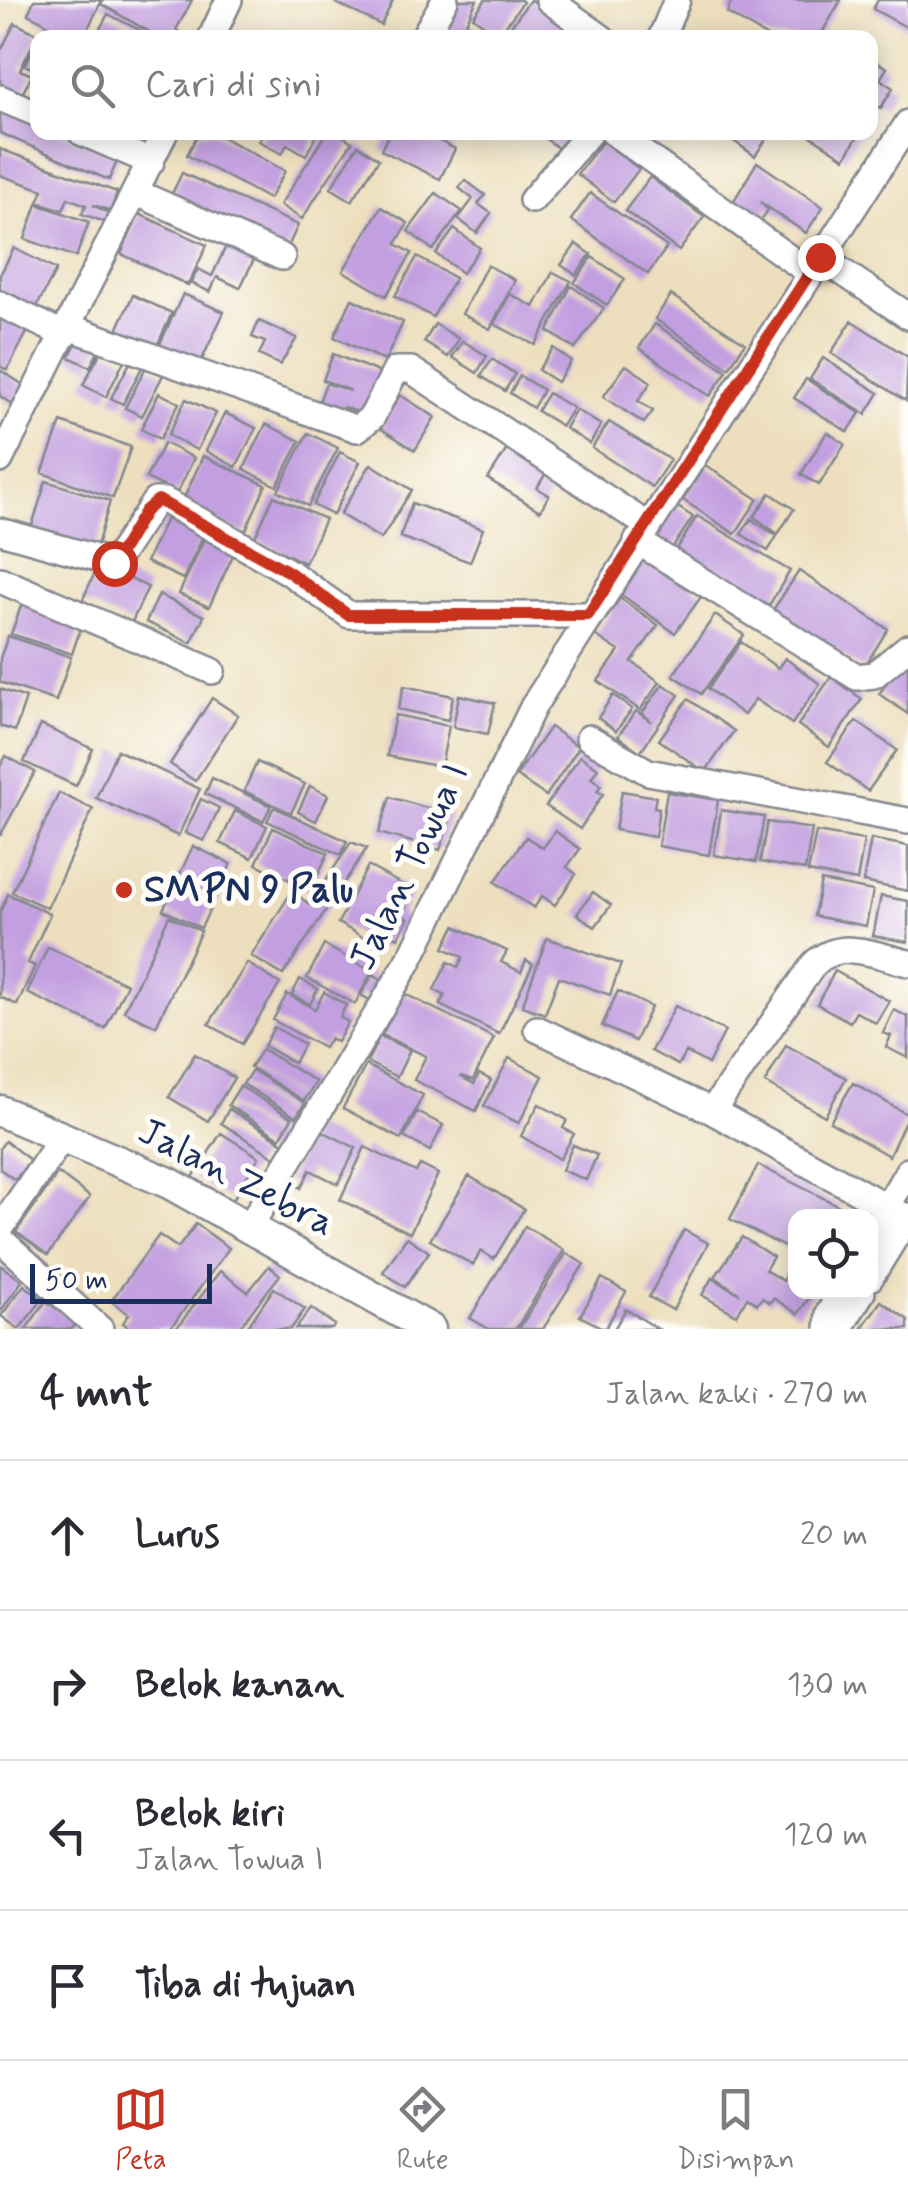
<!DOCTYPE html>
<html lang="id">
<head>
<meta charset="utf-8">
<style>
	body { margin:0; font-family:Mynerve,sans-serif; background:#f7f7f7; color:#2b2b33 }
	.controls { position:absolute; right:30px; bottom:30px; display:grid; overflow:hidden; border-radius:20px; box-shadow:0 5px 25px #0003 }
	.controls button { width:90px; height:90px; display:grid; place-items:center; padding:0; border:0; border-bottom:2px solid #e1e1e2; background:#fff; color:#2b2b33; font:50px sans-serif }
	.scale { position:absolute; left:30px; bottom:25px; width:182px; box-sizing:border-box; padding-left:10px; border:5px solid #1b2f5e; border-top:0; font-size:28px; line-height:35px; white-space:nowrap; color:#1b2f5e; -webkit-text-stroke:8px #fdfcf7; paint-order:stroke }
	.stop { position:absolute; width:30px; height:30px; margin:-22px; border:8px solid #c8321e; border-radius:50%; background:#fff }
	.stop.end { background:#c8321e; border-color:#fff; box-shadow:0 2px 10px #0008 }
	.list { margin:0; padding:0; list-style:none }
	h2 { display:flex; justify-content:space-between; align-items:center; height:130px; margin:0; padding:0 40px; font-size:42px }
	h2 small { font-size:32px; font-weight:400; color:#7c7c81 }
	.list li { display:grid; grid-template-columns:65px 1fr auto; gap:30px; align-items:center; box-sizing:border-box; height:150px; padding:0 40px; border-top:2px solid #e1e1e2 }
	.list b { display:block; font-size:38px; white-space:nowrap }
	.list p { margin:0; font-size:32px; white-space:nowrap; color:#7c7c81 }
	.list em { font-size:32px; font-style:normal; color:#7c7c81 }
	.icon { flex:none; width:55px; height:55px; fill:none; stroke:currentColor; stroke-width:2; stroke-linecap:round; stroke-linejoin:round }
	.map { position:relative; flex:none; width:908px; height:1329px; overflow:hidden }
	.search { position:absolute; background:#fff; box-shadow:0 5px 25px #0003; left:30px; right:30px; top:30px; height:110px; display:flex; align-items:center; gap:25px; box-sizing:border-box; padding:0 35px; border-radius:20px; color:#7c7c81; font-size:38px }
	.sheet { height:730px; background:#fff }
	nav { display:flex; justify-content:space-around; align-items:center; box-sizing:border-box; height:140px; border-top:2px solid #e1e1e2; background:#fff; font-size:28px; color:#7c7c81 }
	nav a { display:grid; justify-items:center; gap:5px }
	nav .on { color:#c8321e }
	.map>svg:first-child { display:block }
	.building { fill:#c29fe0 }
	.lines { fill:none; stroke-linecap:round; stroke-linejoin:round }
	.minor-casing { stroke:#84878e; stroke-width:30 }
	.tertiary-casing { stroke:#84878e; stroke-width:35 }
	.minor { stroke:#fff; stroke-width:25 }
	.tertiary { stroke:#fff; stroke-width:30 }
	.route { stroke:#c8321e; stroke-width:12 }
	.poi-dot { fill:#c8321e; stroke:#fdfcf7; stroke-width:4 }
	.labels { text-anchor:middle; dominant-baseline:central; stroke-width:10; stroke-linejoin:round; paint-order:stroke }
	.street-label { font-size:38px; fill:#1b2f5e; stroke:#fdfcf7 }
	.poi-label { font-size:38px; font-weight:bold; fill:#1b2f5e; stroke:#fdfcf7; text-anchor:start }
</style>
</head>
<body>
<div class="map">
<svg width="908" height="1329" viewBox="0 0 908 1329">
	<rect width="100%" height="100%" fill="#fdfcf7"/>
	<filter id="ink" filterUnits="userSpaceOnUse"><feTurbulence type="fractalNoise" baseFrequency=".01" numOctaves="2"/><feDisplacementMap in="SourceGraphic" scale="20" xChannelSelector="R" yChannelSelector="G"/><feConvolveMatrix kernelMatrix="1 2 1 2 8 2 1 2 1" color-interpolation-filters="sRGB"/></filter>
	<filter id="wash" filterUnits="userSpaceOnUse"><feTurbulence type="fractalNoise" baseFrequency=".0048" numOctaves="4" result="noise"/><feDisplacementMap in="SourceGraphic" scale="40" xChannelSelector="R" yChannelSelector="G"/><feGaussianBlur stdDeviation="2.25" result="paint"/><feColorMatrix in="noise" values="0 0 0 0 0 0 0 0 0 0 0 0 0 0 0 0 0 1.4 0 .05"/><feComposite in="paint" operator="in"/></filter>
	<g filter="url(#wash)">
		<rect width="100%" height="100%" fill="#eddfbd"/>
		<g id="blocks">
			<path class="building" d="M34,0H100V4L83,38H75L28,14Z
				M103,0H192L176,30L190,38H160L101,4Z
				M330,0H393L381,25Z
				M455,0H477L466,23L494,38L437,36Z
				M485,0H521L523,2L499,35L473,17Z
				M530,0H532L583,38H502Z
				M732,0H841L819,38H769L727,13Z
				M878,0H908V28L873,9Z
				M108,14L155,38H95Z
				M15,23L38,34L20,70L32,75L19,100L0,91V52Z
				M38,41V71L25,65Z
				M870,58L887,68L880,79L893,88L881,108L870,102Z
				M0,106L38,122V132H62L119,157L109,180L0,133Z
				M199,132H213L285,171L269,199L187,155Z
				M264,132H318L306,155L287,144L282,154L259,141Z
				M327,132H337L352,142L302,219L280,205Z
				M390,132H422L455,149L440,179L381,150Z
				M537,132H578L563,152Z
				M721,132H771L755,156Z
				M805,132H860L845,158Z
				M603,141L639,169L614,202L577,174Z
				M358,145L379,159L352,201L331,188Z
				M0,149L117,192L111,211L93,205L108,213L105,222L82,214L86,205L68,198L63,210L38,202L43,190L0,175Z
				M757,162L823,207L806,233L760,202L768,210L756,228L729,209Z
				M182,173L298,225L285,253L169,200Z
				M650,177L704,217L679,251L625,211Z
				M465,180L485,195L478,204L491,213L477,233L458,219L473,199L459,188Z
				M436,193L462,211L433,250L408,231Z
				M590,193L667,247L648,274L571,220Z
				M37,204L89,222L76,257L25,239Z
				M381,207L408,223L396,244L412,253L386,296L343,271Z
				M139,214L207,245L188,285L121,254Z
				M454,229L480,248L462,273L436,254Z
				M228,242L256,255L240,288L217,277L210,292L191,283L198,269L212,276Z
				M576,244L591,254L576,275L561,265Z
				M14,248L56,270L35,310L0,292V275Z
				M417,257L455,278L433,317L395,296Z
				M592,257L625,279L607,305L574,283Z
				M487,265L515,280L490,329L462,314Z
				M553,272L571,281L535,345L494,324L510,294L534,307Z
				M571,286L604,308L575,349L548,331Z
				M183,294L224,312L199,366L158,348Z
				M133,295L172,313L156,348L117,330Z
				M671,295L745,343L729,368L655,319Z
				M352,299L403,322L385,361L334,337Z
				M0,311L30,327L7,370L0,366Z
				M259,321L297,338L280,365L259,355L265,342L252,337Z
				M852,321L908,357L906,401L831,353Z
				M435,324L459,339L448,357L424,342Z
				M655,324L727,371L710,396L639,348Z
				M80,336L101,346L90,367L69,357Z
				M463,341L487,356L477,373L452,357Z
				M103,348L125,359L106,397L83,385Z
				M553,348L571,361L557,382L538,370Z
				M333,354L381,373L365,415L344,407L340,416L317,407L326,383L351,391L323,380Z
				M823,358L879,393L866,414L810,379Z
				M132,359L143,365L123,404L111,398Z
				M492,359L515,374L505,391L481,376Z
				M147,365L164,373L142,416L125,408Z
				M626,365L651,382L638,401L653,411L644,423L603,397Z
				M0,370L25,386L13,405L0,396Z
				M520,376L543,390L533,408L510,393Z
				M806,379L860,413L848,432L794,398Z
				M159,393L179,403L160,439L141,429Z
				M548,393L573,408L562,426L537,411Z
				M400,395L435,417L415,450L380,428Z
				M186,399L216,413L197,450L168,435Z
				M576,410L601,425L590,444L565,428Z
				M225,413L256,428L236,467L206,451Z
				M61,422L131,447L113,498L42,473Z
				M609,422L670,460L652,487L592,448Z
				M266,424L300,441L277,486L244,469Z
				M827,432L845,444L819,485L801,474Z
				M308,433L338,448L308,506L278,491Z
				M164,443L194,458L177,493L146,478Z
				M507,449L546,473L537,488L549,495L540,511L488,479Z
				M340,452L360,462L333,515L313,505Z
				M203,456L266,485L244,534L181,505Z
				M371,464L412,490L381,539L340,514Z
				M705,465L758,499L735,534L683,500Z
				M46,481L110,501L96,549L31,529Z
				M770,493L794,509L778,534L754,517Z
				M274,496L325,519L305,563L254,539Z
				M412,503L483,529L470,562L400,537Z
				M675,505L693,517L669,553L651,541Z
				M697,516L790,571L765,612L672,557Z
				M166,519L203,536L183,579L146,562Z
				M751,519L777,536L768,551L741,534Z
				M204,539L234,553L209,607L179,594Z
				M643,552L703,594L675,633L616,591Z
				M99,564L148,587L131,624L82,601Z
				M799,571L888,629L863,669L773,610Z
				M159,595L204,616L191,643L146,622Z
				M620,598L658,625L632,662L660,682L640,710L598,681L619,651L595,635Z
				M22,603L82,624L72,654L11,634Z
				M715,615L744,635L701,694L673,675Z
				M8,636L71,657L56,701L0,682V658Z
				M741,642L778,668L785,658L820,684L792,724L755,699L744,715L708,689Z
				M908,652V714L879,694Z
				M831,677L862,699L829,747L798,725Z
				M663,684L679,695L640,752L618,736L636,711L652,722L642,713Z
				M404,686L453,696L448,720L398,709Z
				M0,689L26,698L15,731L0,726Z
				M459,695L495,703L488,734L453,727Z
				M613,695L632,709L616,731L598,718Z
				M212,698L238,715L195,781L170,764Z
				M688,699L734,731L705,772L659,740Z
				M395,715L449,726L441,767L387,756Z
				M856,721L897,750L868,791L827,762Z
				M41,725L93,749L76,786L24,762Z
				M550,727L579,747L546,796L516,776Z
				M117,750L200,789L178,836L96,798Z
				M6,756L35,772L0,836V767Z
				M580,756L598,768L591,778L601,785L597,791L603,794L580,829L546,806Z
				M257,762L305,784L291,813L244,791Z
				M212,778L271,806L263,821L205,794Z
				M310,786L328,795L316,821L298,812Z
				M622,791L656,797L654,807L659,808L655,837L615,830Z
				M667,792L718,800L709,855L658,846Z
				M59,793L93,809L47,908L12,892Z
				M390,797L451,815L440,850L379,833Z
				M201,799L219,808L204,841L185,833Z
				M274,807L347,841L341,855L267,821Z
				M721,810L764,817L756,862L714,855Z
				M235,811L267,826L252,858L220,843Z
				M767,822L812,829L805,870L760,862Z
				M273,828L328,853L311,890L256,864Z
				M555,831L580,849L567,867L576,874L555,905L542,896L534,908L495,882L526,837L543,848Z
				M816,832L864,840L857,881L808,872Z
				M871,839L908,846V891L863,882Z
				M351,842L367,848L283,975L251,956L292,891L310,905Z
				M193,846L231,864L201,928L163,910Z
				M368,866L414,891L401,915L408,919L398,938L390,934L383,948L338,923Z
				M821,881L873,891L866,926L814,916Z
				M593,892L611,905L595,927L577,914Z
				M8,894L50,914L28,963L35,966L17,1005L0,997V912Z
				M881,896L908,901V942L873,936Z
				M169,916L201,931L156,1026L124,1011Z
				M455,926L507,951L501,962L521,972L526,960L533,964L499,1034L440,1005L445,995L434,990L448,962L458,967L463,957L444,948Z
				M547,938L621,964L610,995L559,977L545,1014L522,1006Z
				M324,945L372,971L355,1004L307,978Z
				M48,947L127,984L105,1029L27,993Z
				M247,963L280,984L242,1044L209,1024Z
				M835,971L889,1001L876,1023L856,1012L850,1022L817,1004Z
				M373,974L387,983L375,1003L361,995Z
				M300,979L318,989L310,1004L292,995Z
				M618,991L651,1007L635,1041L602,1026Z
				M324,992L346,1005L340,1017L348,1022L337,1042L330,1038L324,1048L273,1020L287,994L315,1009Z
				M403,993L494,1038L473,1080L460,1076L474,1084L479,1074L491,1080L476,1111L414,1080L426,1056L382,1035Z
				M675,1006L725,1031L708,1064L686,1052L678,1065L651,1051Z
				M894,1010L908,1017V1058L886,1047L891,1036L883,1033Z
				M274,1027L304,1044L294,1063L264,1046Z
				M380,1036L410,1050L397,1077L367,1062Z
				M786,1045L846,1078L825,1116L765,1083Z
				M262,1049L316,1082L304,1101L250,1067Z
				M195,1054L234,1078L208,1121L169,1097Z
				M509,1058L543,1076L519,1123L484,1106Z
				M366,1065L423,1095L401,1139L343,1108Z
				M252,1070L305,1103L296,1117L243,1084Z
				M853,1083L908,1115L889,1156L830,1122Z
				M240,1086L292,1118L280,1138L228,1105Z
				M539,1104L567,1120L563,1128L574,1134L560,1159L521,1136Z
				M229,1109L290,1147L281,1161L221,1123Z
				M417,1112L443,1125L430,1151L404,1137Z
				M314,1127L356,1148L338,1184L310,1170L301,1188L287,1181Z
				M221,1133L259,1157L232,1201L193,1177Z
				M5,1141L30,1160L15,1180L0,1169V1148Z
				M573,1145L597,1155L586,1180L562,1170Z
				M365,1147L416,1172L420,1165L438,1174L410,1233L340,1200Z
				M758,1165L841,1207L836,1216H796V1253L730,1219Z
				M58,1173L90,1197L48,1255L16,1232Z
				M469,1176L524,1209L494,1259L481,1251L473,1265L430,1240Z
				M196,1224L229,1248L170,1329H131L123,1323L129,1314L111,1301L159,1235L178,1248Z
				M525,1226L564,1250L516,1329H489L470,1318Z
				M684,1230L708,1243L673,1310L649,1297Z
				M407,1237L429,1252L405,1287L383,1272Z
				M742,1237L773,1257L765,1270L783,1281L791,1261L796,1264V1292H813L798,1314L773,1298L770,1303L762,1298L757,1304L747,1297L737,1315L702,1295L712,1278L740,1294L715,1277Z
				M566,1253L584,1264L543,1329H519Z
				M0,1265L22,1281L0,1312Z
				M269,1266L280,1275L238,1329H176L220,1271L248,1292Z
				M602,1278L626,1292L605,1329L580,1316Z
				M24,1285L43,1299L19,1329L1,1316Z
				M274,1288L305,1309L291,1329H246Z
				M46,1301L76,1323L72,1329H26Z
				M881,1301L908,1320V1329H861Z
				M311,1308L335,1325L332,1329H296Z
				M626,1309L658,1329H614Z"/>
		</g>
	</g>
	<g filter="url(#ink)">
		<use href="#blocks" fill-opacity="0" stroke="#84878e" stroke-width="2.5"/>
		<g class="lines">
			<g class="minor-casing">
				<path id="minor" d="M549,0L602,38
					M211,38L229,0
					M423,38L445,0
					M661,38L677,0
					M0,98L38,114
					M81,132L151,162
					M613,132L810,273
					M137,193L282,257
					M532,200L590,132
					M820,257L908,316
					M0,304L65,335
					M69,327L357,429L372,417L396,370H411L647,525
					M0,460L165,132
					M0,531L114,563L155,501H165L289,572L349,615H588
					M637,541L857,677L874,675L908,647
					M0,580L212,671
					M589,738L648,772L908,821
					M537,1029L712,1111L907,1218
					M712,1111L814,964C841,938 875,955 908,963
					M250,1226L410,959L534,705L908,123
					M0,1229L62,1138
					M870,1236L908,1171
					M0,1239L100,1329
					M870,1278L908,1216
					M828,1329L829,1313L841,1292
					M830,1329L844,1321L862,1292"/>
			</g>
			<g class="tertiary-casing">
				<path id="tertiary" d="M0,1111L169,1183L430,1329"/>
			</g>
			<use href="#minor" class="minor"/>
			<use href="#tertiary" class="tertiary"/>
		</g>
	</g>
	<g class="lines" filter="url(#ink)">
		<path class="route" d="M114,563L145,511L158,500L289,572L348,615H588L820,257"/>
	</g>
	<circle class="poi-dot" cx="124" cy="890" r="10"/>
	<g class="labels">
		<g class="street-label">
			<text transform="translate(410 867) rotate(-64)">Jalan Towua I</text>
			<text transform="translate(236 1178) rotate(27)">Jalan Zebra</text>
		</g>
		<g class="poi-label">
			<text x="144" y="890">SMPN 9 Palu</text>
		</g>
	</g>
</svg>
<div class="controls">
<button><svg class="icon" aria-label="locate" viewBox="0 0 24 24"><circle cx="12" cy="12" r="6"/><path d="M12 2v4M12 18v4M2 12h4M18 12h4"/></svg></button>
</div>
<div class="scale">50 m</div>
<div class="stop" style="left:114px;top:563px"></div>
<div class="stop end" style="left:820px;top:257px"></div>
<div class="search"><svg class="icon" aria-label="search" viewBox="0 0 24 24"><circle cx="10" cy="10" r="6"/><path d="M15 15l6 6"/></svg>Cari di sini</div>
</div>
<section class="sheet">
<h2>4 mnt<small>Jalan kaki · 270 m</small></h2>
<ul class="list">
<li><svg class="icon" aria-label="ahead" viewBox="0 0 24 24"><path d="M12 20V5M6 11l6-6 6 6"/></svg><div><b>Lurus</b></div><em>20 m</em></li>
<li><svg class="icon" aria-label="right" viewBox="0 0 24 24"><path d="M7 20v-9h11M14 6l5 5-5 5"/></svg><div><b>Belok kanan</b></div><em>130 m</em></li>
<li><svg class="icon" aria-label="left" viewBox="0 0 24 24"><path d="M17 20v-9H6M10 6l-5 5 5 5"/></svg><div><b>Belok kiri</b><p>Jalan Towua I</p></div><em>120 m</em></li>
<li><svg class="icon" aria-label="arrive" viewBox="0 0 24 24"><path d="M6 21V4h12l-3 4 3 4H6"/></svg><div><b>Tiba di tujuan</b></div></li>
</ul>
</section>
<nav>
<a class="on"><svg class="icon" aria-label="map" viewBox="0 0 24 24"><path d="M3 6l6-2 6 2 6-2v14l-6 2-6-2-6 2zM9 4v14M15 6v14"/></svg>Peta</a>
<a><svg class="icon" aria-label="directions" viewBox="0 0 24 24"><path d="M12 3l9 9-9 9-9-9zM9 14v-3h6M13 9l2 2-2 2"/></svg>Rute</a>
<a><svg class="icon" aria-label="saved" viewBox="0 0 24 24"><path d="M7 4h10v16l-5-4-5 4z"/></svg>Disimpan</a>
</nav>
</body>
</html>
